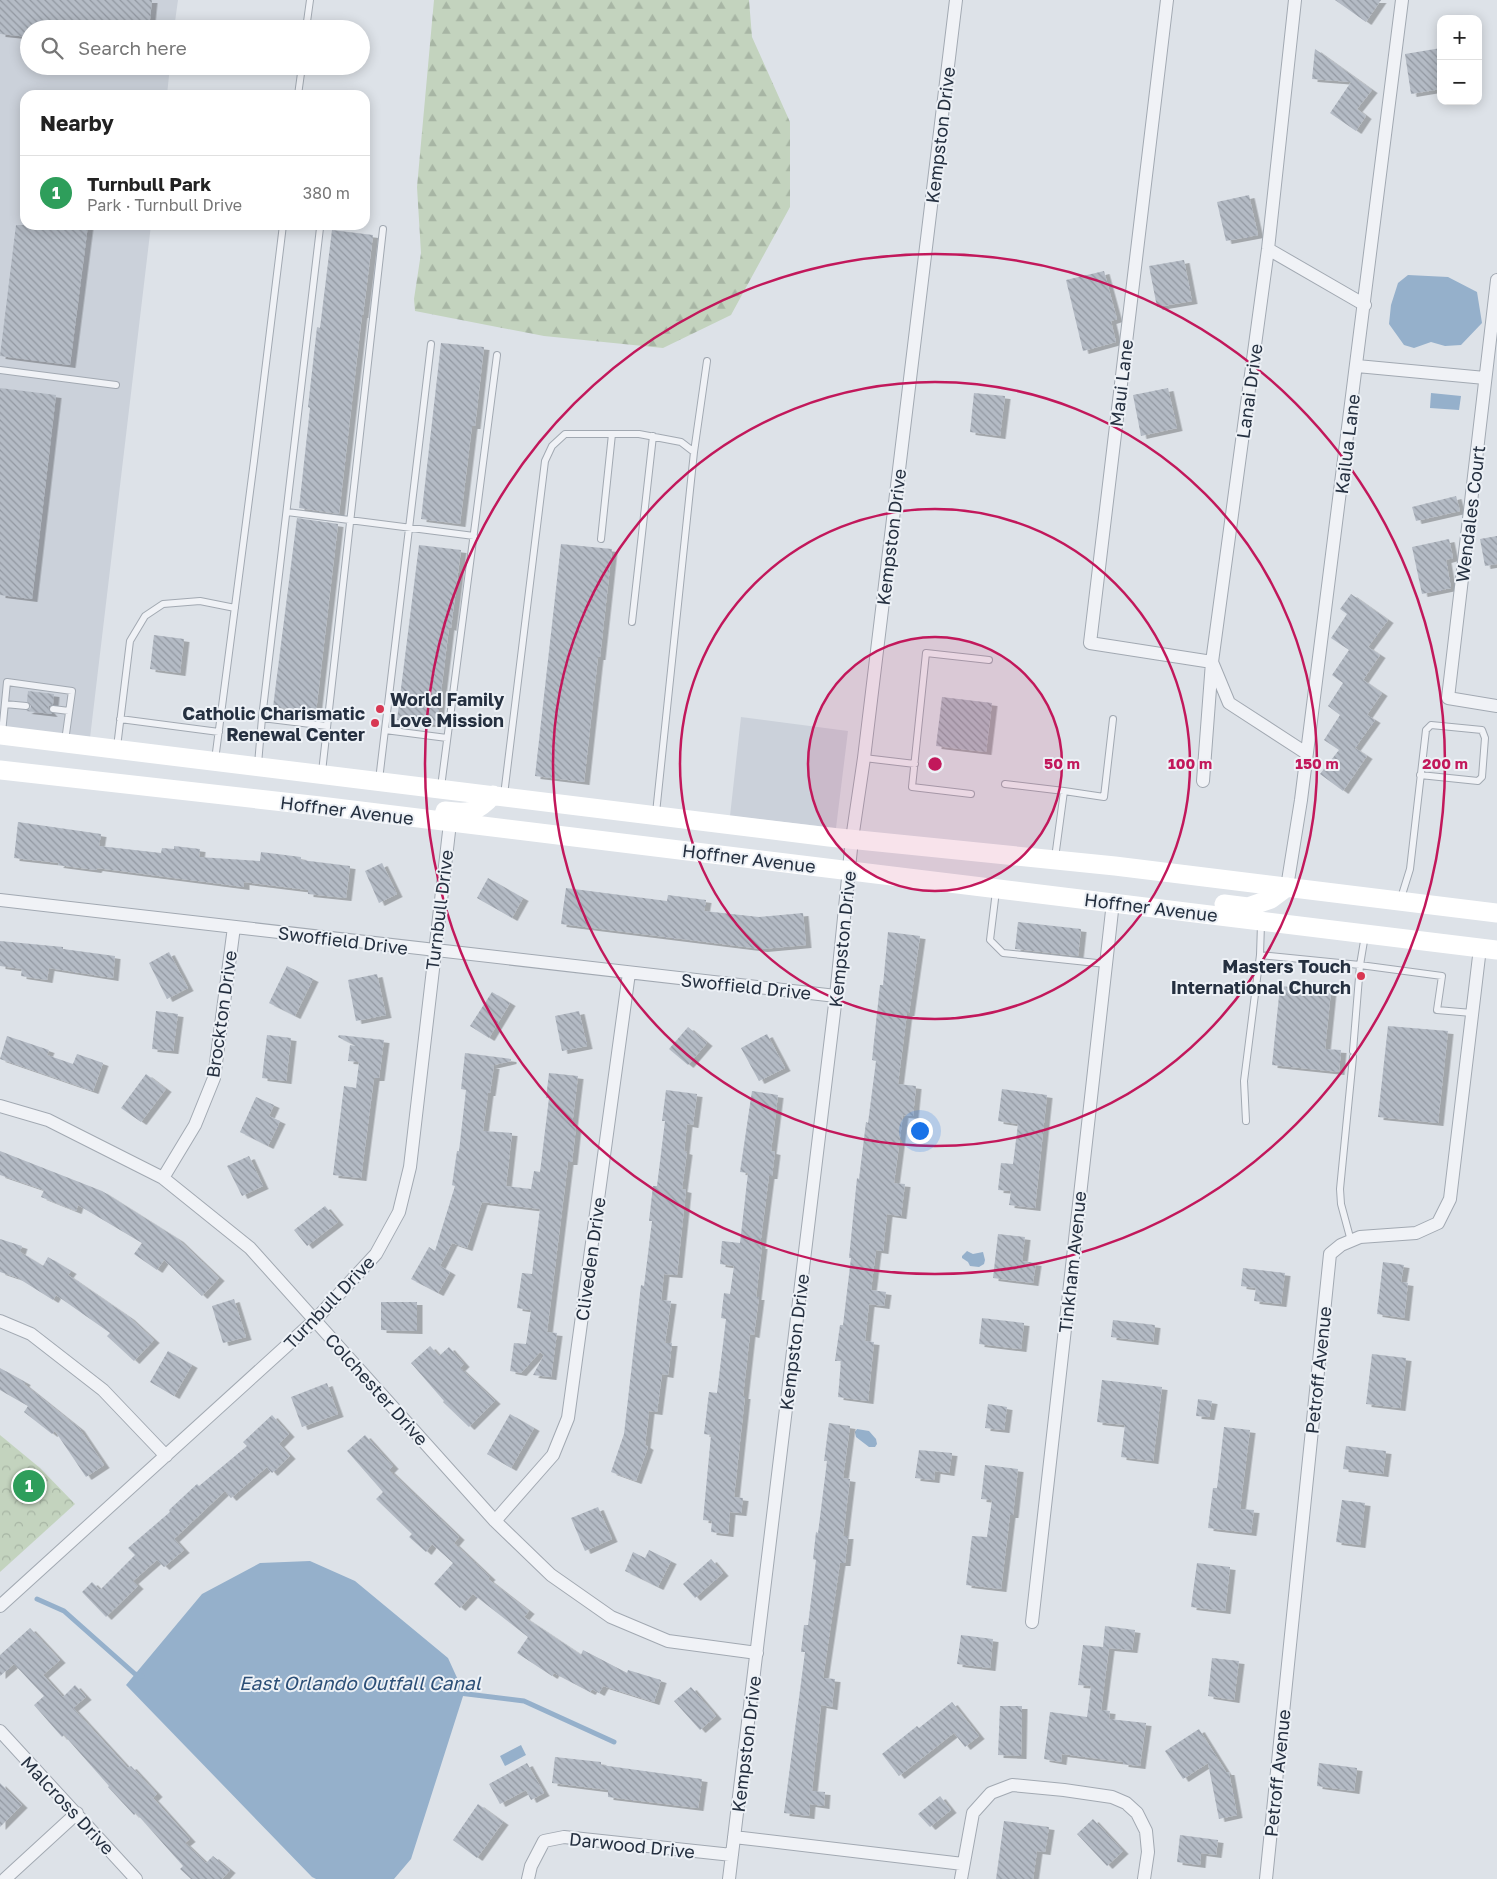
<!DOCTYPE html>
<html lang="en">
<head>
<meta charset="utf-8">
<style>
	body { margin:0; font-family:"Golos Text",sans-serif; background:#f6f6f6; color:#222 }
	.controls { position:absolute; right:15px; top:15px; display:grid; overflow:hidden; border-radius:10px; box-shadow:0 2px 12px #0003 }
	.controls button { width:45px; height:45px; display:grid; place-items:center; padding:0; border:0; border-bottom:1px solid #e0e0e0; background:#fff; color:#222; font:25px sans-serif }
	.you { position:absolute; left:919px; top:1130px; width:18px; height:18px; margin:-12px; border:4px solid #fff; border-radius:50%; background:#1a73e8; box-shadow:0 0 0 8px #1a73e833 }
	.badge { display:grid; place-items:center; width:32px; height:32px; border-radius:50%; background:#d83752; color:#fff; font-size:16px; font-weight:700 }
	.pin { position:absolute; translate:-50% -50%; border:2px solid #fff; box-shadow:0 1px 5px #0006 }
	.list { margin:0; padding:0; list-style:none }
	h2 { display:flex; justify-content:space-between; align-items:center; height:65px; margin:0; padding:0 20px; font-size:21px }
	h2 small { font-size:16px; font-weight:400; color:#767676 }
	.list li { display:grid; grid-template-columns:32px 1fr auto; gap:15px; align-items:center; box-sizing:border-box; height:75px; padding:0 20px; border-top:1px solid #e0e0e0 }
	.list b { display:block; font-size:19px; white-space:nowrap }
	.list p { margin:0; font-size:16px; white-space:nowrap; color:#767676 }
	.list em { font-size:16px; font-style:normal; color:#767676 }
	.icon { flex:none; width:28px; height:28px; fill:none; stroke:currentColor; stroke-width:2; stroke-linecap:round; stroke-linejoin:round }
	.map { position:relative; flex:none; width:1497px; height:1879px; overflow:hidden }
	.search { position:absolute; background:#fff; box-shadow:0 2px 12px #0003; left:20px; top:20px; width:350px; height:55px; display:flex; align-items:center; gap:12px; box-sizing:border-box; padding:0 18px; border-radius:28px; color:#767676; font-size:19px }
	.panel { position:absolute; background:#fff; box-shadow:0 2px 12px #0003; left:20px; top:90px; width:350px; height:140px; border-radius:15px }
	.map>svg:first-child { display:block }
	.built { fill:#cbd1da }
	.forest { fill:url(#forest-firs) }
	.park { fill:url(#park-crowns) }
	.water { fill:#95b0cb }
	.lines { fill:none; stroke-linecap:round; stroke-linejoin:round }
	.stream { stroke:#95b0cb; stroke-width:5 }
	.building { fill:url(#building-back-hatch); filter:url(#shadow) }
	.service-casing { stroke:#a2a9b2; stroke-width:8 }
	.minor-casing { stroke:#a2a9b2; stroke-width:14 }
	.service { stroke:#f0f2f6; stroke-width:6 }
	.minor { stroke:#f0f2f6; stroke-width:12 }
	.secondary { stroke:#fff; stroke-width:19 }
	.ring { fill:none; stroke:#c2185b; stroke-width:2.5 }
	.poi-dot { fill:#d83752; stroke:#edf1f6; stroke-width:2 }
	.labels { text-anchor:middle; dominant-baseline:central; stroke-width:4; stroke-linejoin:round; paint-order:stroke }
	.street-label { font-size:18px; fill:#253040; stroke:#edf1f6 }
	.poi-label { font-size:18px; font-weight:bold; fill:#253040; stroke:#edf1f6; text-anchor:end }
	.water-label { font-size:19px; font-style:italic; fill:#2c4f77; stroke:#edf1f6 }
	.centre { fill:#c2185b; stroke:#edf1f6; stroke-width:2.5 }
	.ring-label { font-size:15px; text-anchor:middle; font-weight:bold; fill:#c2185b; stroke:#edf1f6; stroke-width:4; stroke-linejoin:round; paint-order:stroke }
</style>
</head>
<body>
<div class="map">
<svg width="1497" height="1879" viewBox="0 0 1497 1879">
	<defs>
		<pattern id="forest-firs" width="22" height="20" patternUnits="userSpaceOnUse" patternTransform="scale(1.25)"><rect width="22" height="20" fill="#c3d3be"/><path d="M5 1l3.5 6h-7zM16 11l3.5 6h-7z" fill="#a7b5a4"/></pattern>
		<pattern id="park-crowns" width="20" height="18" patternUnits="userSpaceOnUse" patternTransform="scale(1.25)"><rect width="20" height="18" fill="#c3d3be"/><path d="M2 6a3 3 0 1 1 6 0M12 15a3 3 0 1 1 6 0" fill="none" stroke="#a7b5a4"/></pattern>
		<pattern id="building-back-hatch" width="6" height="6" patternUnits="userSpaceOnUse" patternTransform="scale(1.25)"><rect width="6" height="6" fill="#b4bbc5"/><path d="M-1 5l2 2M0 0l6 6M5-1l2 2" fill="none" stroke="#9298a1"/></pattern>
		<filter id="shadow"><feDropShadow dx="5.5" dy="3" stdDeviation="0" flood-color="#0004"/></filter>
	</defs>
	<rect width="100%" height="100%" fill="#dde2e8"/>
	<path class="built" d="M0,0H178L174,29H29V66H170L167,95H25V225H151L90,738L0,728Z
		M741,717L848,731L836,828L730,816Z"/>
	<path class="forest" d="M434,0H749L752,37L790,122V207L731,315L663,348L544,336L415,311L414,299L421,253L417,187Z"/>
	<path class="park" d="M0,1435L40,1468L75,1504L0,1572Z"/>
	<path class="water" d="M1408,275L1448,277L1477,292L1482,323L1461,345L1445,346L1431,342L1414,348L1404,345L1389,324L1391,305L1398,283Z
		M1431,393L1461,396L1459,410L1430,408Z
		M967,1251L973,1254L983,1252L985,1260L984,1264L979,1267L970,1266L968,1262L962,1258V1256Z
		M857,1429L869,1431L876,1439L877,1444L875,1447H869L856,1437L855,1432Z
		M310,1561L355,1581L448,1658L464,1693L411,1859L394,1879H316L312,1877L126,1685L202,1594L260,1563Z
		M521,1745L526,1755L505,1766L500,1756Z"/>
	<g class="lines">
		<path class="stream" d="M37,1599L64,1611L135,1674L142,1676
			M459,1693L524,1701L614,1742"/>
	</g>
	<path class="building" d="M0,0H152L149,29H29V37L0,34Z
		M1335,0H1381L1366,22Z
		M1441,48V89L1411,94L1405,54Z
		M1315,49L1372,90L1357,109L1366,116L1356,131L1330,113L1351,82L1312,79Z
		M1249,195L1258,235L1226,241L1217,202Z
		M16,225H88L70,365L0,356Z
		M332,230L373,235L363,315H362L339,514L299,508L310,408L308,407L317,327L320,328Z
		M1184,260L1192,301L1157,307L1149,266Z
		M1104,271L1117,319L1111,321L1116,342L1083,351L1066,280Z
		M441,343L484,347L475,426H472L460,524L421,519Z
		M0,388L56,395L32,599L0,595Z
		M1168,388L1177,428L1141,436L1133,395Z
		M974,393L1005,396L1000,436L970,432Z
		M1456,496L1460,511L1416,521L1412,507Z
		M297,518L338,524L316,712L273,707Z
		M1497,536V564L1485,566L1480,539Z
		M1449,539L1453,558L1446,560L1451,588L1422,594L1412,547Z
		M561,544L612,549L600,657H598L584,782L535,776Z
		M419,545L461,550L451,628L449,627L437,725L397,720Z
		M1351,594L1388,620L1368,647L1380,655L1363,680L1382,693L1367,715L1375,720L1355,748L1367,756L1343,791L1320,774L1339,750L1324,740L1340,715L1328,706L1343,683L1332,675L1349,650L1331,638L1347,614L1340,609Z
		M154,635L184,639L180,673L150,669Z
		M28,691L54,694L53,704L49,706L48,709L52,714L26,711L30,709L31,706L27,701Z
		M942,697L992,703L986,752L936,746Z
		M18,822L101,834L99,846L161,853L162,848L174,849V846L200,849L199,857L260,861L261,852L301,857V860L350,866L346,898L308,894V890L244,882V887L97,868L96,870L58,865L59,863L14,858Z
		M382,863L397,894L379,903L365,871Z
		M488,878L523,898L512,918L477,898Z
		M566,888L667,901L668,895L706,900L704,911L759,917L803,913L806,945L762,949L561,924Z
		M1018,922L1081,929L1078,956L1015,949Z
		M888,932L920,936L909,1013H907L898,1084L916,1086L913,1116L903,1115L894,1183L905,1184L901,1216L887,1214L883,1251L876,1250L871,1290L886,1292L884,1306L869,1304L865,1341L874,1342L868,1401L838,1397L841,1361H835L840,1325H843L851,1258H849L857,1178L859,1179L866,1122L868,1123L876,1061L872,1060L880,985H883Z
		M0,941L63,947V949L115,956L113,978L49,968L47,980L21,976L22,969L0,966Z
		M169,952L188,988L167,999L149,963Z
		M287,966L313,979L295,1016L269,1003Z
		M377,974L386,1015L356,1021L348,980Z
		M1280,986L1331,991L1325,1049L1341,1050L1339,1072L1272,1065Z
		M492,992L510,1003L489,1038L470,1026Z
		M156,1011L178,1014L173,1051L152,1049Z
		M579,1011L587,1046L562,1051L555,1016Z
		M1388,1026L1448,1031L1438,1123L1378,1117Z
		M688,1027L707,1043L688,1065L669,1049Z
		M767,1034L785,1068L759,1081L741,1048Z
		M267,1035L291,1038L286,1081L262,1078Z
		M339,1035L384,1040L379,1078H374L361,1178L333,1175L344,1086L356,1088L359,1062L348,1061L350,1045L356,1046L338,1037Z
		M7,1036L49,1050L47,1055L73,1064L77,1054L103,1063L93,1091L0,1059Z
		M465,1053L511,1059V1061L490,1066H494L490,1093H488L483,1131L512,1133L506,1186L531,1189L534,1171L540,1172L549,1098H546L549,1073L578,1076L572,1126L576,1127L572,1162H568L547,1332L557,1333L551,1377L533,1375L544,1355L540,1352L521,1373L510,1371L514,1343L526,1344L531,1310L517,1308L522,1273L532,1274L540,1209L482,1202L467,1248L452,1243L440,1266L450,1272L438,1293L411,1279L429,1247L435,1251L455,1186L452,1185L457,1151H459L466,1090L461,1089Z
		M146,1074L166,1089L141,1122L121,1108Z
		M1002,1089L1047,1095L1035,1208L1009,1205L1011,1191L998,1190L1001,1163L1013,1164L1018,1124L998,1121Z
		M666,1090L697,1094L693,1125L687,1124L684,1151L687,1152L682,1189L686,1190L677,1275L664,1274L661,1300L671,1301L665,1343H672L668,1375L662,1374L657,1412L649,1411L645,1445L648,1447L636,1481L611,1472L624,1434L641,1285L644,1286L652,1221H649L653,1186H657L665,1121H662Z
		M752,1091L778,1095L771,1151L775,1152L772,1176H769L760,1246H762L756,1297H759L754,1335L750,1334L743,1396H745L734,1497L743,1498L741,1513L730,1512L728,1534L711,1532L712,1521L703,1520L711,1435L704,1434L709,1392L717,1393L726,1319L721,1318L724,1293L730,1294L734,1266L720,1264L722,1241L740,1243L748,1173L740,1172Z
		M256,1097L274,1105L269,1116L280,1121L268,1146L240,1132Z
		M0,1151L102,1191L178,1239L219,1278L202,1296L164,1260L157,1270L134,1254L142,1243L78,1205L76,1211L41,1197L44,1190L0,1175Z
		M249,1156L263,1186L242,1196L227,1166Z
		M325,1206L338,1222L307,1246L294,1230Z
		M998,1234L1025,1237L1022,1261L1036,1263L1033,1283L993,1278Z
		M0,1239L22,1246L20,1252L43,1266L48,1257L71,1271L68,1275L129,1317L154,1340L134,1361L107,1336L110,1333L56,1295L53,1300L18,1278L0,1272Z
		M1383,1262L1404,1265L1401,1282L1408,1283L1404,1318L1377,1314Z
		M1243,1268L1285,1273L1281,1304L1254,1301L1256,1288L1241,1286Z
		M234,1299L246,1337L223,1343L212,1306Z
		M381,1302H417V1331L381,1330Z
		M982,1318L1024,1323L1021,1349L979,1344Z
		M1113,1320L1155,1325L1153,1342L1111,1337Z
		M430,1346L439,1356L449,1347L464,1364L460,1368L495,1401L469,1427L443,1402L444,1401L411,1363Z
		M168,1351L192,1365L174,1396L150,1382Z
		M1372,1354L1406,1358L1400,1408L1366,1404Z
		M0,1368L25,1382L24,1384L79,1428L104,1465L86,1477L55,1431L52,1434L24,1412L28,1406L0,1390Z
		M1102,1380L1162,1387L1153,1461L1121,1457L1125,1425L1097,1422Z
		M327,1383L338,1414L302,1427L291,1397Z
		M1198,1399L1212,1401L1209,1417L1196,1416Z
		M988,1404L1007,1407L1004,1430L985,1428Z
		M510,1414L534,1428L511,1468L487,1454Z
		M272,1415L289,1434L279,1444L290,1456L272,1473L267,1467L231,1498L225,1491L174,1539L184,1550L164,1567L157,1560L133,1581L138,1586L106,1617L82,1592L92,1582L100,1590L135,1555L128,1548L170,1512L169,1510L197,1484L199,1486L247,1446L243,1442Z
		M829,1423L850,1426L843,1478L850,1479L843,1536H848L845,1563H840L823,1678L835,1679L832,1707L821,1705L812,1791L825,1792L824,1806L810,1804L809,1816L784,1813L805,1652H801L804,1625H808L816,1560L813,1559L816,1532L818,1533L827,1461H824Z
		M1224,1427L1250,1430L1240,1509L1254,1510L1251,1533L1208,1528L1213,1488H1217Z
		M365,1435L393,1466L389,1470L459,1537L454,1543L490,1577L488,1579L529,1611L524,1617L581,1655L583,1650L627,1673L628,1670L661,1680L654,1702L603,1686L599,1693L592,1689L590,1692L554,1673L552,1676L517,1653L528,1637L473,1594L460,1608L434,1584L453,1563L432,1544L426,1552L409,1537L412,1534L376,1499L383,1492L347,1451Z
		M1346,1446L1386,1451L1383,1474L1343,1469Z
		M919,1450L952,1453L949,1473L935,1471L934,1480L915,1478Z
		M985,1465L1018,1469L1013,1515H1010L1001,1589L966,1585L972,1536L987,1537L992,1500L981,1499Z
		M1342,1500L1365,1503L1360,1545L1336,1542Z
		M598,1507L612,1539L585,1551L571,1518Z
		M649,1550L671,1561L658,1587L625,1571L633,1552L645,1558Z
		M711,1559L723,1573L695,1598L683,1584Z
		M1197,1563L1230,1567L1225,1611L1191,1607Z
		M1105,1626L1135,1630L1132,1650L1109,1648L1101,1710L1110,1711L1109,1719L1146,1723L1140,1766L1123,1764V1762L1062,1754L1061,1762L1044,1759L1050,1712L1087,1717L1091,1686L1078,1685L1083,1645L1103,1647Z
		M30,1628L60,1660L43,1675L63,1697L75,1685L86,1697L73,1708L128,1768L131,1766L157,1794L153,1798L190,1839L185,1843L206,1863L213,1856L230,1870L222,1879H191L180,1869L183,1866L136,1813L134,1815L108,1787L109,1786L64,1735L62,1737L34,1705L44,1696L14,1664L0,1676V1655Z
		M961,1635L993,1639L990,1668L957,1664Z
		M1212,1658L1239,1661L1234,1700L1208,1696Z
		M691,1687L716,1716L700,1730L674,1701Z
		M952,1702L979,1736L965,1747L954,1733L899,1776L882,1754L917,1726L919,1728Z
		M1000,1706H1022L1021,1756L998,1755Z
		M1199,1729L1226,1772H1229L1237,1815L1219,1819L1208,1763L1183,1779L1165,1751Z
		M555,1757L601,1762V1765L702,1779L698,1808L608,1797V1790L552,1783Z
		M527,1763L544,1793L531,1800L526,1790L500,1804L489,1784Z
		M1319,1763L1357,1768L1354,1791L1317,1786Z
		M0,1783L22,1805L0,1827Z
		M940,1796L951,1810L930,1827L918,1814Z
		M478,1804L503,1822L477,1858L453,1840Z
		M1093,1819L1123,1851L1107,1866L1077,1834Z
		M1004,1821L1049,1827L1045,1852L1037,1851L1033,1879H996Z
		M1180,1835L1218,1840L1216,1855L1201,1853L1200,1865L1177,1862Z"/>
	<g class="lines">
		<g class="service-casing">
			<path id="service" d="M306,29L310,0
				M298,95L302,66
				M320,228L262,718L327,726
				M0,370L116,385
				M694,452L707,361
				M287,512L474,536
				M601,539L612,434
				M632,622L653,436
				M5,704L26,706
				M53,709L69,711
				M120,719L219,732
				M385,730L447,738
				M2,733L7,682L72,691L65,741
				M117,747L130,641L145,616L163,604L200,601L235,608
				M864,758L915,764
				M215,760L254,461L283,225
				M258,764L262,718
				M322,772L383,229
				M379,780L431,344
				M1005,784L1064,791L1055,858
				M441,787L497,355
				M1064,791L1104,797L1113,719
				M971,794L912,787L926,653L989,660
				M504,795L545,461L552,446L565,434H639L681,442L694,452L656,813
				M996,891L990,940L1003,953L1106,964
				M1401,898L1410,869L1426,730L1431,725L1482,730L1485,738L1482,777L1478,781L1420,775
				M1260,955L1360,965L1365,935
				M1353,1051L1360,965L1442,976L1437,1010L1472,1013
				M1246,1121L1244,1081L1260,955L1261,924
				M1351,1241L1341,1204L1340,1189L1353,1057"/>
		</g>
		<g class="minor-casing">
			<path id="minor" d="M1167,0L1090,643L1212,662L1229,703L1306,753
				M1268,249L1365,305
				M1497,280L1448,698L1497,706
				M1357,366L1485,378
				M1203,781L1212,662L1268,249L1295,0
				M1287,887L1301,800L1402,0
				M0,900L836,996
				M0,1106L48,1120L163,1178L250,1248L495,1521L551,1575L611,1617L668,1641L757,1653
				M163,1178L195,1125L214,1078L234,927
				M0,1321L31,1334L103,1390L166,1456
				M495,1521L553,1455L568,1418L629,973
				M0,1606L315,1320L376,1254L399,1212L410,1167L450,823
				M1032,1622L1113,902
				M0,1731L136,1879
				M734,1837L963,1864
				M5,1879L77,1813
				M528,1879L531,1866L544,1841L564,1837L732,1855
				M729,1879L836,996L852,839L864,758L956,0
				M961,1879L973,1813L991,1793L1012,1785L1064,1790L1112,1797L1126,1803L1137,1813L1146,1831L1148,1852L1144,1879
				M1266,1879L1330,1254L1341,1245L1360,1237L1416,1233L1438,1223L1450,1199L1480,948"/>
		</g>
		<use href="#service" class="service"/>
		<use href="#minor" class="minor"/>
		<path class="secondary" d="M0,735L829,837L1115,866L1497,913
			M0,770L320,806L1497,950
			M445,811C469,814 477,813 493,795
			M1224,904L1248,907L1271,899L1287,887"/>
	</g>
	<circle cx="935" cy="764" r="127" fill="#c2185b" fill-opacity=".12"/>
	<g class="ring">
		<circle cx="935" cy="764" r="127"/>
		<circle cx="935" cy="764" r="255"/>
		<circle cx="935" cy="764" r="382"/>
		<circle cx="935" cy="764" r="510"/>
	</g>
	<g class="poi-dot">
		<circle cx="380" cy="709" r="5"/>
		<circle cx="375" cy="723" r="5"/>
		<circle cx="1361" cy="976" r="5"/>
	</g>
	<g class="labels">
		<g class="street-label">
			<text transform="translate(940 135) rotate(-83)">Kempston Drive</text>
			<text transform="translate(1121 383) rotate(-83)">Maui Lane</text>
			<text transform="translate(1249 391) rotate(-82)">Lanai Drive</text>
			<text transform="translate(1347 444) rotate(-83)">Kailua Lane</text>
			<text transform="translate(1470 514) rotate(-83)">Wendales Court</text>
			<text transform="translate(891 537) rotate(-83)">Kempston Drive</text>
			<text transform="translate(347 810) rotate(7)">Hoffner Avenue</text>
			<text transform="translate(749 858) rotate(7)">Hoffner Avenue</text>
			<text transform="translate(1151 907) rotate(7)">Hoffner Avenue</text>
			<text transform="translate(439 910) rotate(-83)">Turnbull Drive</text>
			<text transform="translate(842 939) rotate(-84)">Kempston Drive</text>
			<text transform="translate(343 940) rotate(7)">Swoffield Drive</text>
			<text transform="translate(746 986) rotate(6)">Swoffield Drive</text>
			<text transform="translate(221 1014) rotate(-82)">Brockton Drive</text>
			<text transform="translate(590 1259) rotate(-82)">Cliveden Drive</text>
			<text transform="translate(1072 1262) rotate(-84)">Tinkham Avenue</text>
			<text transform="translate(329 1302) rotate(-46)">Turnbull Drive</text>
			<text transform="translate(794 1342) rotate(-83)">Kempston Drive</text>
			<text transform="translate(1318 1370) rotate(-84)">Petroff Avenue</text>
			<text transform="translate(377 1389) rotate(48)">Colchester Drive</text>
			<text transform="translate(746 1744) rotate(-83)">Kempston Drive</text>
			<text transform="translate(1277 1773) rotate(-84)">Petroff Avenue</text>
			<text transform="translate(68 1805) rotate(47)">Malcross Drive</text>
			<text transform="translate(632 1845) rotate(6)">Darwood Drive</text>
		</g>
		<g class="poi-label">
			<text x="390" y="699" text-anchor="start">World Family<tspan x="390" dy="21">Love Mission</tspan></text>
			<text x="365" y="713">Catholic Charismatic<tspan x="365" dy="21">Renewal Center</tspan></text>
			<text x="1351" y="966">Masters Touch<tspan x="1351" dy="21">International Church</tspan></text>
		</g>
		<g class="water-label">
			<text x="360" y="1682">East Orlando Outfall Canal</text>
		</g>
	</g>
	<circle cx="935" cy="764" r="8" class="centre"/>
	<g class="ring-label">
		<text x="1062" y="769">50 m</text>
		<text x="1190" y="769">100 m</text>
		<text x="1317" y="769">150 m</text>
		<text x="1445" y="769">200 m</text>
	</g>
</svg>
<div class="controls">
<button>+</button>
<button>−</button>
</div>
<div class="you"></div>
<div class="pin badge" style="left:29px;top:1486px;background:#2e9e5b">1</div>
<div class="search"><svg class="icon" aria-label="search" viewBox="0 0 24 24"><circle cx="10" cy="10" r="6"/><path d="M15 15l6 6"/></svg>Search here</div>
<section class="panel">
<h2>Nearby<small></small></h2>
<ul class="list">
<li><span class="badge" style="background:#2e9e5b">1</span><div><b>Turnbull Park</b><p>Park · Turnbull Drive</p></div><em>380 m</em></li>
</ul>
</section>
</div>
</body>
</html>
